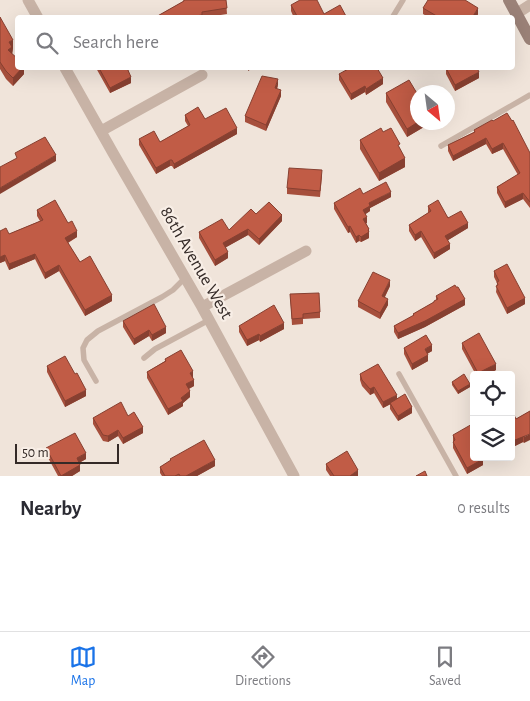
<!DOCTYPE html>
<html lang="en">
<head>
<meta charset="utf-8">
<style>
	body { margin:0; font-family:"Alegreya Sans",sans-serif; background:#f7f7f7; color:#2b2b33 }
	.controls { position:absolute; right:15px; bottom:15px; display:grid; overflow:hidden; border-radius:5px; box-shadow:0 5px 20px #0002 }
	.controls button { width:45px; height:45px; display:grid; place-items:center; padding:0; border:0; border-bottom:1px solid #e1e1e2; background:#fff; color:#2b2b33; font:25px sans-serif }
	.compass { position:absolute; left:410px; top:85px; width:45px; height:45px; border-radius:50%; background:#fff; box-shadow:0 5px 20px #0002; rotate:151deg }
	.scale { position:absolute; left:15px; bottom:12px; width:104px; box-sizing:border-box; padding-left:5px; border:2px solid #342a27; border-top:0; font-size:14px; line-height:18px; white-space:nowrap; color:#342a27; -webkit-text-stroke:4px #f8eee6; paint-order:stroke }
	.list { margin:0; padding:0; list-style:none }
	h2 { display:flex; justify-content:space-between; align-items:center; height:65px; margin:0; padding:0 20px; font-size:21px }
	h2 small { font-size:16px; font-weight:400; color:#7c7c81 }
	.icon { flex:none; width:28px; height:28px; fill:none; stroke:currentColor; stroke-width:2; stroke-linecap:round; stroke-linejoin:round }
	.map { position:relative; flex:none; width:530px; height:476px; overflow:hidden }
	.search { position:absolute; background:#fff; box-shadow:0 5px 20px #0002; left:15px; right:15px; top:15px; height:55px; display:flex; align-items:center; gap:12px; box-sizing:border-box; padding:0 18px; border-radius:5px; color:#7c7c81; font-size:19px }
	.sheet { height:155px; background:#fff }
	nav { display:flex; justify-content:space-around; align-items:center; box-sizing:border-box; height:70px; border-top:1px solid #e1e1e2; background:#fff; font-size:14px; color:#7c7c81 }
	nav a { display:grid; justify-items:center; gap:2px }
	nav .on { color:#1a73e8 }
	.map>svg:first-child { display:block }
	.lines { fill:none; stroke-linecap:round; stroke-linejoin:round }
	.lane { stroke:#c8b3a6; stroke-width:5.5 }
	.street { stroke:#c8b3a6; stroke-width:11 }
	.secondary { stroke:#9b8278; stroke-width:12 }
	.wall { fill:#a64f3c }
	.shaded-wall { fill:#874031 }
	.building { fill:#c15c46; stroke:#874031 }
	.labels { text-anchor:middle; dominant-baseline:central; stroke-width:4.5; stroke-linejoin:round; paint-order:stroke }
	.street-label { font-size:18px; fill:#342a27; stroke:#f8eee6 }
</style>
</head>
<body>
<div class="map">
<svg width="530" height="476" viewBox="0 0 530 476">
	<rect width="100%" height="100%" fill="#f0e4da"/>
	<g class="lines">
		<path class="lane" d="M392,18L403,0
			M441,146L530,95
			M144,358L155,349L209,320
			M399,374L456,476
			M96,381L84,360L83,348L87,340L98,331L162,297L173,290L185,278"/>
		<path class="street" d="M28,0L38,18
			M516,14L530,5
			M65,68L113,153L202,307L294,476
			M101,131L202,75
			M202,307L306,251"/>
		<path class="secondary" d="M509,0L530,39"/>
	</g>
	<path class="wall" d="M183,0H226L227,14L202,18H154L184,1Z
		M291,5L324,14L347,18H294L291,11Z
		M423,8L478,14L476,18H430L423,14Z
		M0,17L13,48L12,54L24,68V74L13,86L6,79L0,69Z
		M96,68H131L128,69L131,83L110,93Z
		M446,68L479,78L455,91L446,74Z
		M339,74L383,84L366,95L365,92L351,100L339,80Z
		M278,85L277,89L281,96L266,131L245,122V116Z
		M386,93L429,122V124L407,137L386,102Z
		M185,115L205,119L237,134L174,169L172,166H170L156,174L139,145V139L160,142L188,126L185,121Z
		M474,130L530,153V208L523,199L505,208L497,193V187L518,175L503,149L492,154L486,144L453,161L448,151V145L474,132Z
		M383,132L400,149L405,167L379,181L360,149V140Z
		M322,176L320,197L287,194V188Z
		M363,194L391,197L370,208V211L365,214L367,223H366L369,229V238L361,242L359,241L356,243L350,232L348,233L334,209V203Z
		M428,206L468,228L448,240L450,249L434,259L421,237L415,241L409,231V225L428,213Z
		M37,210L68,223L77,237L68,243L80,262L112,301L85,316L59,271L45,279L35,259L9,270L5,261L0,263L9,234L40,221L37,216Z
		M256,214L282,221L259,245L248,235L226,247L228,258L215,266L199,238V232L229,230Z
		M494,271L525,304L507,314L496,292L497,283L494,277Z
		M390,286L385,297L388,305L380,319L358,307V301Z
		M290,294L320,312V318L303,319V324L292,325Z
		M436,296L465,305L425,327L398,339L394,332V326L413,316V314L434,302L436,300Z
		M123,321L166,333L152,341L149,336L134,345L123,327Z
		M239,326L284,329L260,342L259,340L247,346L239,332Z
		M462,343L496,370L486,375H476L462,349Z
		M404,348L432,351L427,354L428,361L412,370L404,354Z
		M165,359L193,377V378L194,386L189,389L190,397L183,403V406L168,415L147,378V372L165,361Z
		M47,366L86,396L65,407L47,372Z
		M360,374L397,399L412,413L398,421L390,409V404L383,408L374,393L370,395L362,386L360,380Z
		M452,382L470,387L458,394L452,385Z
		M530,411L524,443L523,442L515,446L511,440V414L516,419Z
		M128,416L143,433L123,444L118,436L108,442L103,441L93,424V418Z
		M453,435L482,457L483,465L467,474L453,448Z
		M46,448L86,459L79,463L80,471L72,476H58L46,454Z
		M170,459L215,466L197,476H162L160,473V467L170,461Z
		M326,464L358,476H330L326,470Z"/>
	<path class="shaded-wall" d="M478,8V14L476,18H472Z
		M13,40V48L12,55L8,50L9,42Z
		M22,68H24V74L13,86V78Z
		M248,68H253L248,71Z
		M479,72V78L455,91V85Z
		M131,77V83L110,93V88Z
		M383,78V84L366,95V89Z
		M278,79V85L275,94V88Z
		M365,86V92L351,100V94Z
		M281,90V96L266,131V125Z
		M418,122H429V124L407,137V129Z
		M237,128V134L174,169V164Z
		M486,138V144L453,161V156Z
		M503,143V149L492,154V149Z
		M56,155V161L0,194V188Z
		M405,158V167L379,181V173Z
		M170,160V166L156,174V168Z
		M391,192V197L370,208V211L363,216V210L369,203Z
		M523,193V199L505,208V202Z
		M282,215V221L259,245V239Z
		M367,217V223L363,225V219Z
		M468,223V228L445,242V236Z
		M350,226V232L348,233V227Z
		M248,229V235L223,249V243Z
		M369,229V238L361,242V237Z
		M77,231V237L65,244V238Z
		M421,231V237L415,241V235Z
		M359,235V241L356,243V237Z
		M450,244V249L434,259V253Z
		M228,252V258L215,266V260Z
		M35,254V259L9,270V264Z
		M5,255V261L0,263V257Z
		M59,265V271L45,279V273Z
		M390,280V286L382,302V296Z
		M112,295V301L85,316V310Z
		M525,298V304L507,314V308Z
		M388,299V305L380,319V313Z
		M465,299V305L425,327L398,339V333Z
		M284,323V329L260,342V336Z
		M166,327V333L152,341V335Z
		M149,330V336L134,345V339Z
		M259,334V340L247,346V340Z
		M432,345V351L425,355V349Z
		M428,355V361L412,370V364Z
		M496,364V370L486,375H478V373Z
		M193,371V377L190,379V373Z
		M194,380V386L186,390V384Z
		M470,384V387L458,394V391Z
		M374,387V393L370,395V389Z
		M86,390V396L65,407V401Z
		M190,391V397L183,403V406L168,415V409Z
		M397,395V401L383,408V402Z
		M412,407V413L398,421V416Z
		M143,427V433L123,444V438Z
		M118,430V436L108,442V436Z
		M530,434V440L524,443V437Z
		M523,436V442L515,446V440Z
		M86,453V459L77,464V458Z
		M483,459V465L467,474V468Z
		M215,460V466L197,476H186Z
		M80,465V471L72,476H61Z
		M358,470V476H350Z"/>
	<path class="building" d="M184,0H226L227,8L202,12V15L182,18H154L184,1Z
		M300,0H317L324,14L340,5L347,18H295L297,16L291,5Z
		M428,0H465L478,8L472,18H440L423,8Z
		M0,17L13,40L9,42L12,47L8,50L18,59V68H22L13,78L6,71L0,62Z
		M99,68H127L131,77L110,88Z
		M350,68H377L383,78L366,89L365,86L351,94L339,74Z
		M446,68H477L479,72L455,85Z
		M262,76L278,79L275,88L281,90L266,125L245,116Z
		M409,80L418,95V122L407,129L386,93Z
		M198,107L205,119L226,108L237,128L174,164L172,160H170L156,168L139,139L154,131L160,142L190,125L185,115Z
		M507,113L512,121L513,120L530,153V202L523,193L505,202L497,187L520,173L503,143L492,149L486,138L453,156L448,145L475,132L474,130L492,120L493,121Z
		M381,128L383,132L391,128L400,144L398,145L405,158L379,173L360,140Z
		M45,137L56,155L0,188V167L17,158L15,153Z
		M289,168L322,170L320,191L287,188Z
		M386,182L391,192L369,203L370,206L363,210L367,217L363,219L369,229L368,230L369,232L361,237L359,235L356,237L350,226L348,227L334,203L360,188L363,194Z
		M55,200L68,223L72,221L77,231L65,238L80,262L90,256L112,295L85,310L59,265L45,273L35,254L9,264L5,255L0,257V231L6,228L9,234L43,220L37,210Z
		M438,200L448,218L461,211L468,223L445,236L450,244L434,253L421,231L415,235L409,225L431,211L428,206Z
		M269,202L282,215L259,239L248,229L223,243L228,252L215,260L199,232L222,219L229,230L251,209L256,214Z
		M507,264L525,298L507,308L496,286L498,285L497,282L499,281L494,271Z
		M373,272L390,280L382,296L388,299L380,313L358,301Z
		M455,285L456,287H458L465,299L425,321L398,333L394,326L414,315L413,314L434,302V301L438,299L436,296Z
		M319,293L320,312L303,314V318L292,319L290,294Z
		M154,304L166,327L152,335L149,330L134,339L123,321Z
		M274,305L284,323L260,336L259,334L247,340L239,326Z
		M479,333L496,364L478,373L462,343Z
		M426,335L432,345L425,349L428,355L412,364L404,348Z
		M181,350L193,371L190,373L194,380L186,384L190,391L181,398L183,401L168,409L147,372L166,361L165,359Z
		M65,356L75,374L77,373L86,390L65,401L47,366Z
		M378,364L397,395L383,402L374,387L370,389L362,380L360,374Z
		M464,374L470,384L458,391L452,382Z
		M405,394L412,407L398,416L390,403Z
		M121,402L128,416L134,412L143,427L123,438L118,430L108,436L103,435L93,418Z
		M530,411V434L515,440L511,434V414L513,413L516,419Z
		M474,423V457H482L483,459L467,468L453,442L455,440L453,435Z
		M75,433L86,453L77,458L80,465L61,476L46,448Z
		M204,440L215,460L186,476H180L179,474L175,476H165L160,467L171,460L170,459Z
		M347,451L358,470L350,476H334L326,464Z
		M425,471L427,476H416Z"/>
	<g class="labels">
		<g class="street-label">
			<text transform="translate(196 263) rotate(60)">86th Avenue West</text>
		</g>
	</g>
</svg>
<div class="controls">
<button><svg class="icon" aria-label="locate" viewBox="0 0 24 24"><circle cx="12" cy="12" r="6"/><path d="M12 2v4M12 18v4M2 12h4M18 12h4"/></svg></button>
<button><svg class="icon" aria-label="layers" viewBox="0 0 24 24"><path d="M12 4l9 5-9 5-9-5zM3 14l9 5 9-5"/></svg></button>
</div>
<svg class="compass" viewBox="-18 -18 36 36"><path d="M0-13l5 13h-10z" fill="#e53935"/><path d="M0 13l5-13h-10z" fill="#7c7c81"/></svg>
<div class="scale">50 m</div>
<div class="search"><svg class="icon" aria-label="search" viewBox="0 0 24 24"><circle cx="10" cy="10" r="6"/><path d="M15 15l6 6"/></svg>Search here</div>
</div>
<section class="sheet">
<h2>Nearby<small>0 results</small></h2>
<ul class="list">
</ul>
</section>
<nav>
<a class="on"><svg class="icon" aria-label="map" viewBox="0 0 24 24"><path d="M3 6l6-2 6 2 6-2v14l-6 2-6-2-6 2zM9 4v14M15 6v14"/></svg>Map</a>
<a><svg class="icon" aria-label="directions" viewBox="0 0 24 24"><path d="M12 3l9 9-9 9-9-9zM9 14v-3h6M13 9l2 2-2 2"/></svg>Directions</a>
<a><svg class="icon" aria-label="saved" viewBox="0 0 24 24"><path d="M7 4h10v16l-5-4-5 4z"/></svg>Saved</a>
</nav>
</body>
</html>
